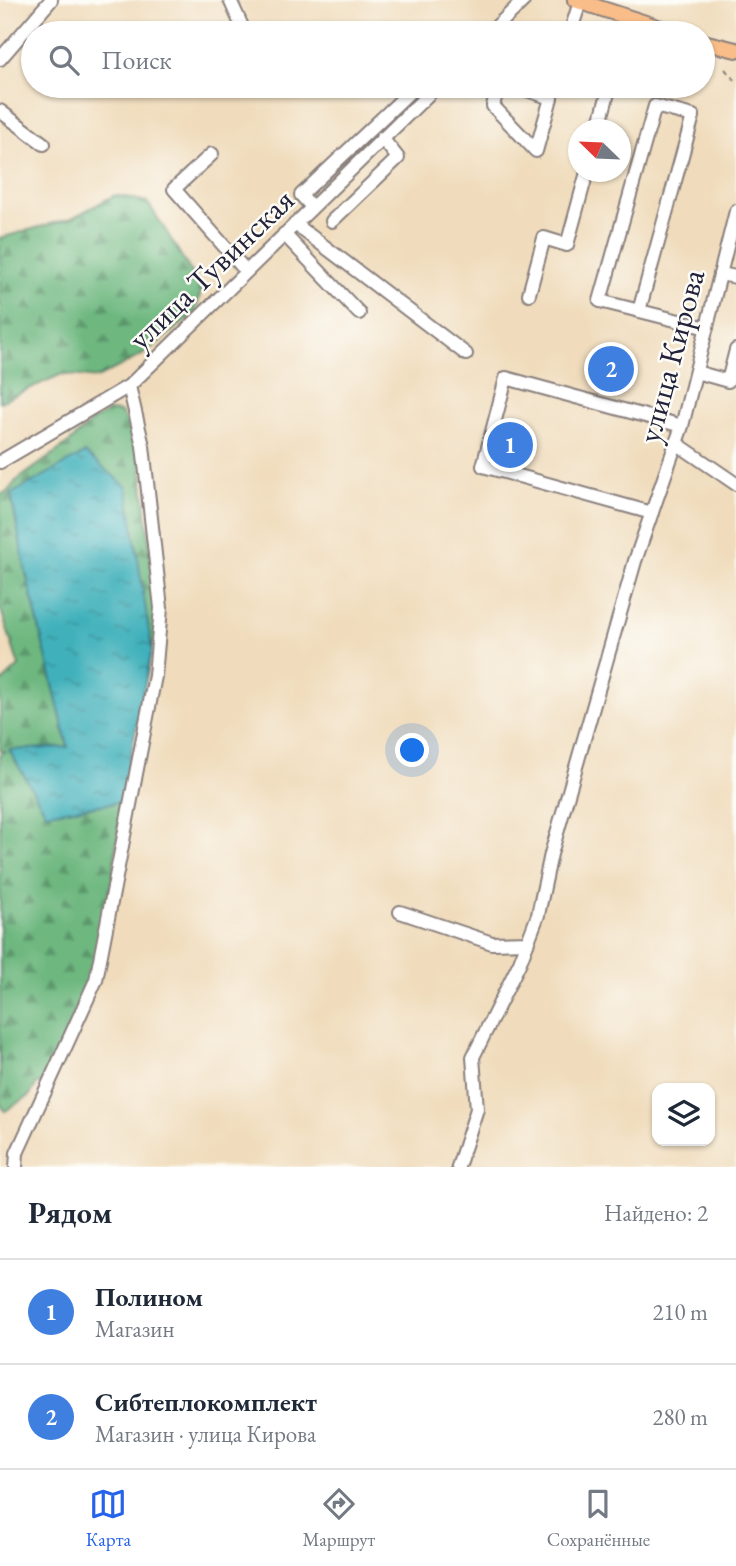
<!DOCTYPE html>
<html lang="ru">
<head>
<meta charset="utf-8">
<style>
	body { margin:0; font-family:"EB Garamond",serif; background:#f2f2f3; color:#1f2937 }
	.controls { position:absolute; right:21px; bottom:21px; display:grid; overflow:hidden; border-radius:14px; box-shadow:0 2px 5px #0004 }
	.controls button { width:63px; height:63px; display:grid; place-items:center; padding:0; border:0; border-bottom:2px solid #e0e1e3; background:#fff; color:#1f2937; font:35px sans-serif }
	.compass { position:absolute; left:568px; top:119px; width:63px; height:63px; border-radius:50%; background:#fff; box-shadow:0 2px 5px #0004; rotate:293deg }
	.you { position:absolute; left:413px; top:751px; width:24px; height:24px; margin:-18px; border:5px solid #fff; border-radius:50%; background:#1a73e8; box-shadow:0 0 0 10px #1a73e833 }
	.badge { display:grid; place-items:center; width:46px; height:46px; border-radius:50%; background:#2563eb; color:#fff; font-size:23px; font-weight:700 }
	.pin { position:absolute; translate:-50% -50%; border:4px solid #fff; box-shadow:0 2px 7px #0006 }
	.list { margin:0; padding:0; list-style:none }
	h2 { display:flex; justify-content:space-between; align-items:center; height:91px; margin:0; padding:0 28px; font-size:30px }
	h2 small { font-size:23px; font-weight:400; color:#747a83 }
	.list li { display:grid; grid-template-columns:46px 1fr auto; gap:21px; align-items:center; box-sizing:border-box; height:105px; padding:0 28px; border-top:2px solid #e0e1e3 }
	.list b { display:block; font-size:26px; white-space:nowrap }
	.list p { margin:0; font-size:23px; white-space:nowrap; color:#747a83 }
	.list em { font-size:23px; font-style:normal; color:#747a83 }
	.icon { flex:none; width:38px; height:38px; fill:none; stroke:currentColor; stroke-width:2; stroke-linecap:round; stroke-linejoin:round }
	.map { position:relative; flex:none; width:736px; height:1167px; overflow:hidden }
	.search { position:absolute; background:#fff; box-shadow:0 2px 5px #0004; left:21px; right:21px; top:21px; height:77px; display:flex; align-items:center; gap:18px; box-sizing:border-box; padding:0 24px; border-radius:38px; color:#747a83; font-size:26px }
	.sheet { height:301px; background:#fff }
	nav { display:flex; justify-content:space-around; align-items:center; box-sizing:border-box; height:98px; border-top:2px solid #e0e1e3; background:#fff; font-size:19px; color:#747a83 }
	nav a { display:grid; justify-items:center; gap:4px }
	nav .on { color:#2563eb }
	.map>svg:first-child { display:block }
	.forest { fill:url(#forest-firs); stroke:#486d5e; stroke-width:2 }
	.water { fill:url(#water-ripples); stroke:#326a7b; stroke-width:2 }
	.lines { fill:none; stroke-linecap:round; stroke-linejoin:round }
	.minor-casing { stroke:#897f7c; stroke-width:16 }
	.major-casing { stroke:#897f7c; stroke-width:18 }
	.path { stroke:#897f7c; stroke-width:2; stroke-dasharray:5 5; stroke-linecap:butt }
	.minor { stroke:#fff; stroke-width:12 }
	.major { stroke:#f8bd89; stroke-width:14 }
	.labels { text-anchor:middle; dominant-baseline:central; stroke-width:5; stroke-linejoin:round; paint-order:stroke }
	.street-label { font-size:32px; fill:#22223b; stroke:#fdfcf7 }
</style>
</head>
<body>
<div class="map">
<svg width="736" height="1167" viewBox="0 0 736 1167">
	<defs>
		<pattern id="forest-firs" width="22" height="20" patternUnits="userSpaceOnUse" patternTransform="scale(1.75)"><rect width="22" height="20" fill="#6eb880"/><path d="M5 1l3.5 6h-7zM16 11l3.5 6h-7z" fill="#5a956a"/></pattern>
		<pattern id="water-ripples" width="26" height="14" patternUnits="userSpaceOnUse" patternTransform="scale(1.75)"><rect width="26" height="14" fill="#41b1bb"/><path d="M2 4q2-2 4 0t4 0M15 11q2-2 4 0t4 0" fill="none" stroke="#369099"/></pattern>
	</defs>
	<rect width="100%" height="100%" fill="#fdfcf7"/>
	<filter id="ink" filterUnits="userSpaceOnUse"><feTurbulence type="fractalNoise" baseFrequency=".0143" numOctaves="2"/><feDisplacementMap in="SourceGraphic" scale="14" xChannelSelector="R" yChannelSelector="G"/><feConvolveMatrix kernelMatrix="1 2 1 2 8 2 1 2 1" color-interpolation-filters="sRGB"/></filter>
	<filter id="wash" filterUnits="userSpaceOnUse"><feTurbulence type="fractalNoise" baseFrequency=".00686" numOctaves="4" result="noise"/><feDisplacementMap in="SourceGraphic" scale="28" xChannelSelector="R" yChannelSelector="G"/><feGaussianBlur stdDeviation="1.57" result="paint"/><feColorMatrix in="noise" values="0 0 0 0 0 0 0 0 0 0 0 0 0 0 0 0 0 1.4 0 .05"/><feComposite in="paint" operator="in"/></filter>
	<g filter="url(#wash)">
		<rect width="100%" height="100%" fill="#f0dcbc"/>
		<path class="forest" d="M115,195L147,202C167,230 182,260 202,288L195,313L144,354L97,378L62,374L0,402V238L72,218Z
			M110,411L120,412L132,428L140,455L158,620L152,650L47,475L11,494L26,573L68,747L10,751L46,813L121,802L113,876L94,969L46,1080L36,1085L29,1096L5,1111L0,1103V753L6,751L0,750V684L19,666L0,607V495L8,491L16,481L70,442L92,421Z"/>
		<path class="water" d="M85,453L127,487L152,650L121,802L46,813L9,750L68,747L26,573L11,494Z"/>
	</g>
	<g filter="url(#ink)">
		<g class="lines">
			<g class="minor-casing">
				<path id="minor" d="M230,0L245,33
					M462,32L463,33
					M490,33L524,0
					M570,33L580,2
					M0,59L51,0
					M498,86L493,106L536,151L551,98L515,86
					M0,111L44,144
					M598,130L610,86
					M212,154L174,189L246,271
					M312,207L301,195L416,86
					M332,221L398,158L382,138
					M295,224L466,354
					M284,234L359,313
					M720,274L736,277
					M529,294L544,238L567,245L587,172
					M639,311L693,116L655,106L600,301L707,328
					M696,372L728,381L736,350
					M676,443L736,484
					M0,462L129,386L437,86
					M652,513L483,466L506,378L682,426
					M400,912L492,943L528,942
					M16,1167L17,1153L96,980L155,676L161,608L143,446L129,386
					M458,1167L477,1109L473,1057L520,962L538,915L551,854L635,561L682,426L736,211"/>
			</g>
			<g class="major-casing">
				<path id="major" d="M575,0L676,33
					M703,42L736,50"/>
			</g>
			<path class="path" d="M725,69L736,82"/>
			<use href="#minor" class="minor"/>
			<use href="#major" class="major"/>
		</g>
	</g>
	<g class="labels">
		<g class="street-label">
			<text transform="translate(211 269) rotate(-44)">улица Тувинская</text>
			<text transform="translate(671 356) rotate(-75)">улица Кирова</text>
		</g>
	</g>
</svg>
<div class="controls">
<button><svg class="icon" aria-label="layers" viewBox="0 0 24 24"><path d="M12 4l9 5-9 5-9-5zM3 14l9 5 9-5"/></svg></button>
</div>
<svg class="compass" viewBox="-18 -18 36 36"><path d="M0-13l5 13h-10z" fill="#e53935"/><path d="M0 13l5-13h-10z" fill="#747a83"/></svg>
<div class="you"></div>
<div class="pin badge" style="left:510px;top:445px;background:#3f7fe0">1</div>
<div class="pin badge" style="left:611px;top:369px;background:#3f7fe0">2</div>
<div class="search"><svg class="icon" aria-label="search" viewBox="0 0 24 24"><circle cx="10" cy="10" r="6"/><path d="M15 15l6 6"/></svg>Поиск</div>
</div>
<section class="sheet">
<h2>Рядом<small>Найдено: 2</small></h2>
<ul class="list">
<li><span class="badge" style="background:#3f7fe0">1</span><div><b>Полином</b><p>Магазин</p></div><em>210 m</em></li>
<li><span class="badge" style="background:#3f7fe0">2</span><div><b>Сибтеплокомплект</b><p>Магазин · улица Кирова</p></div><em>280 m</em></li>
</ul>
</section>
<nav>
<a class="on"><svg class="icon" aria-label="map" viewBox="0 0 24 24"><path d="M3 6l6-2 6 2 6-2v14l-6 2-6-2-6 2zM9 4v14M15 6v14"/></svg>Карта</a>
<a><svg class="icon" aria-label="directions" viewBox="0 0 24 24"><path d="M12 3l9 9-9 9-9-9zM9 14v-3h6M13 9l2 2-2 2"/></svg>Маршрут</a>
<a><svg class="icon" aria-label="saved" viewBox="0 0 24 24"><path d="M7 4h10v16l-5-4-5 4z"/></svg>Сохранённые</a>
</nav>
</body>
</html>
